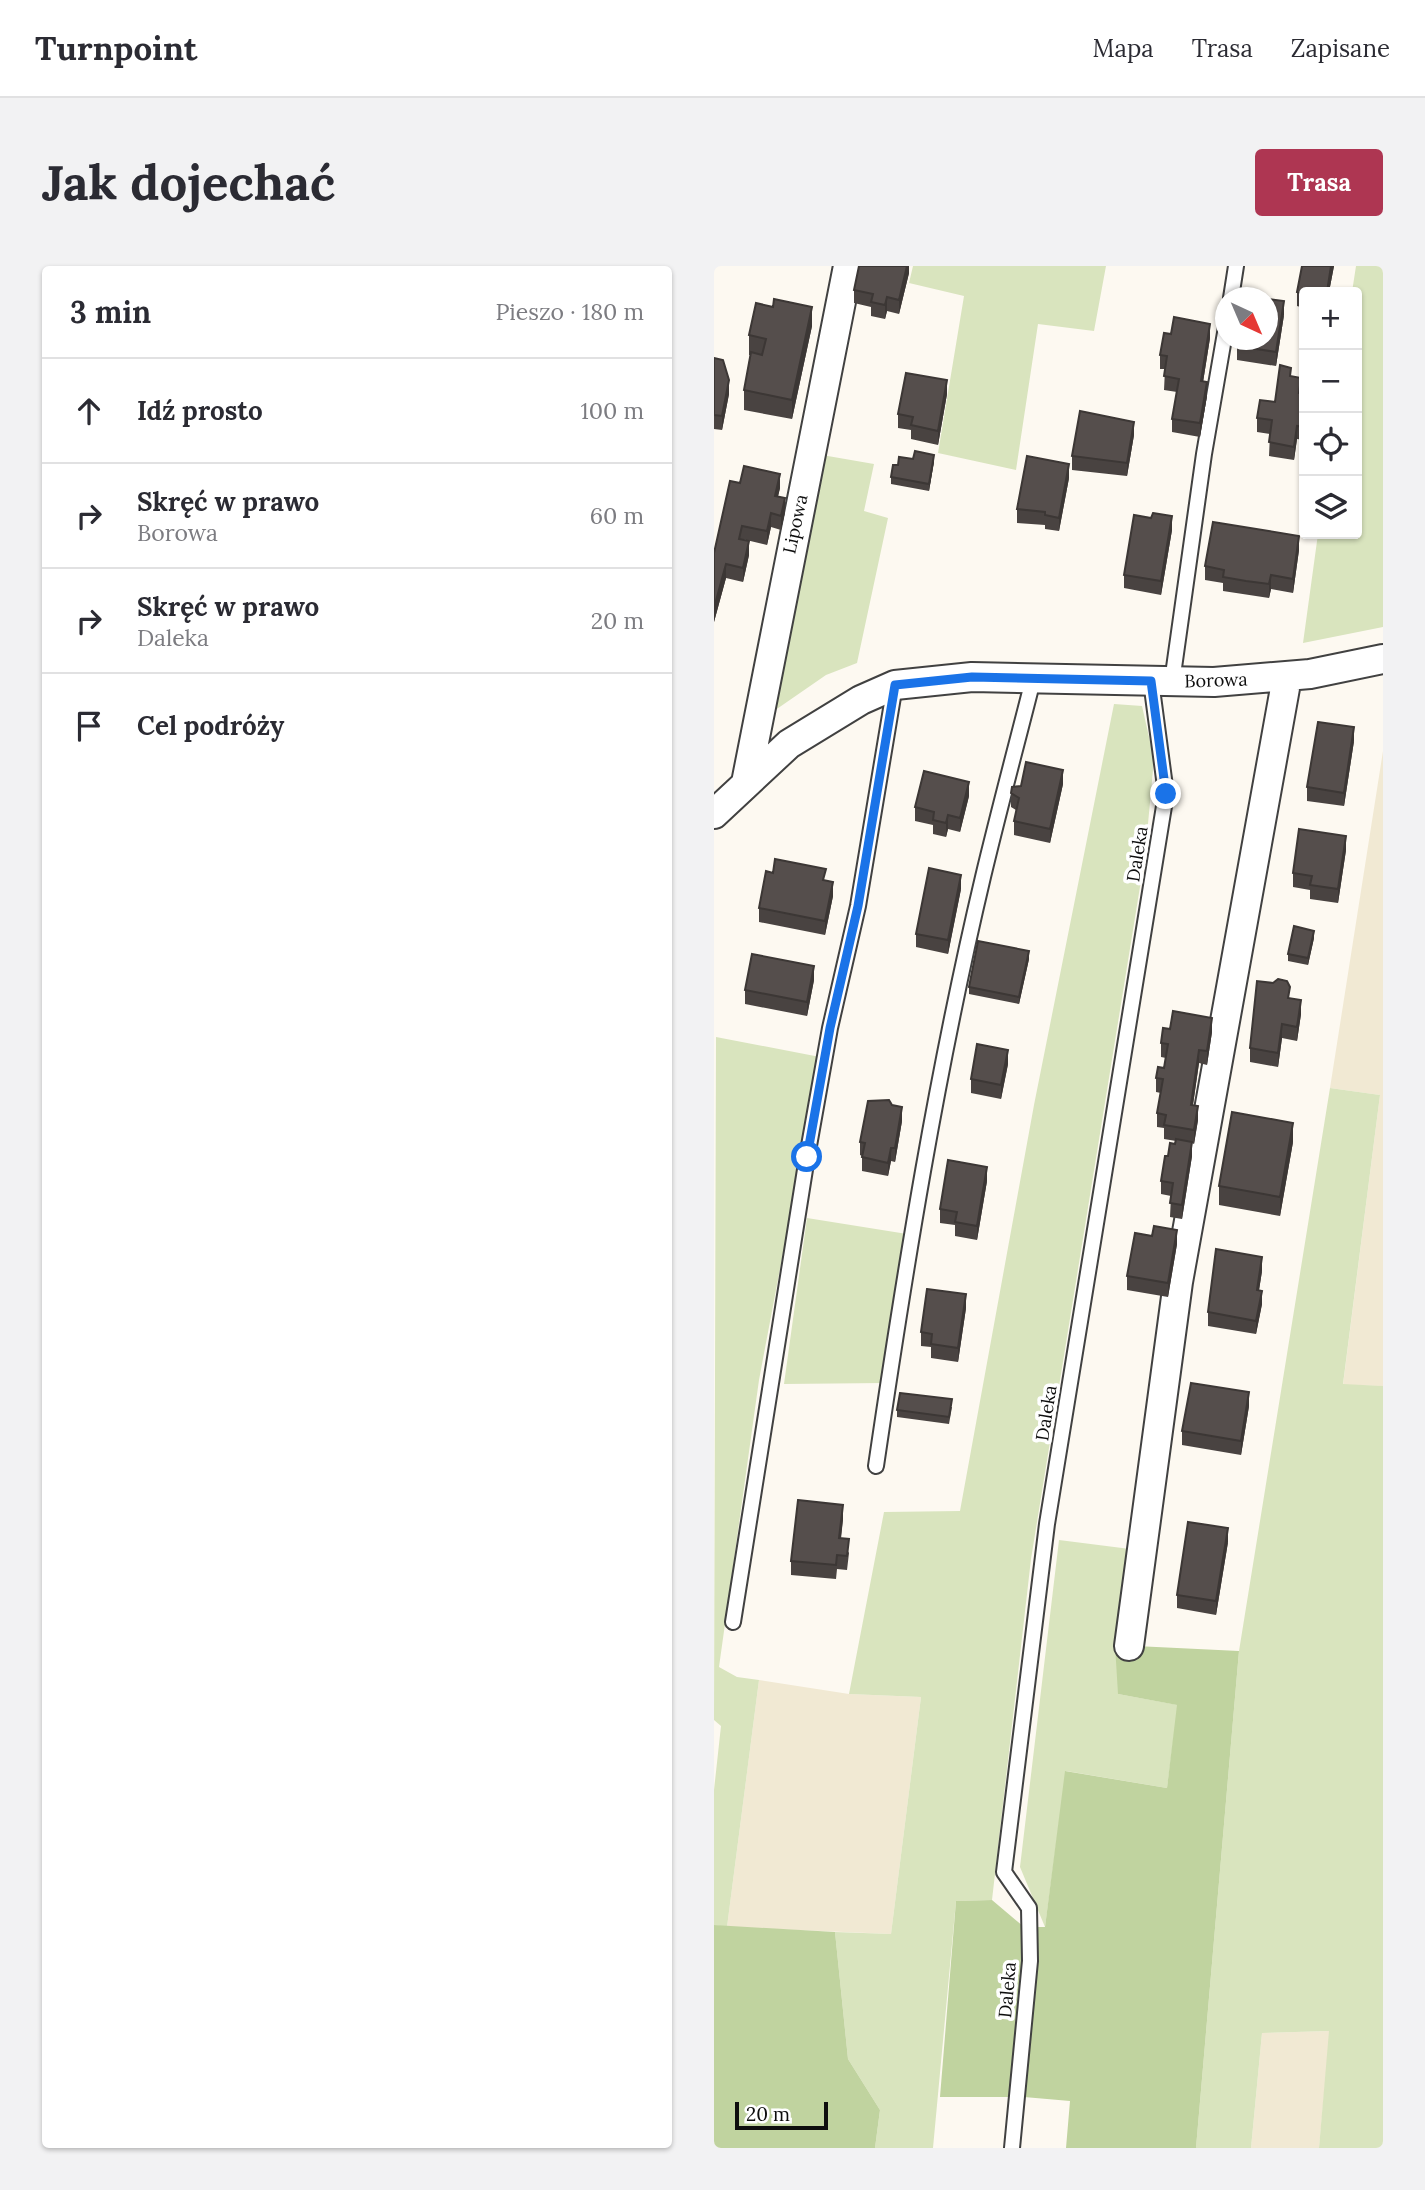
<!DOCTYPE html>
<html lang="pl">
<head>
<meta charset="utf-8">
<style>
	body { margin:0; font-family:Lora,serif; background:#f2f2f3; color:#2b2b33 }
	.controls { position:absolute; right:21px; top:21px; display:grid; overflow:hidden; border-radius:7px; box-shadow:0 2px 5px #0004 }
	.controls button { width:63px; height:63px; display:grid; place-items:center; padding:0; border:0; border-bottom:2px solid #e1e1e2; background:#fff; color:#2b2b33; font:35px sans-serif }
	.compass { position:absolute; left:501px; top:21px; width:63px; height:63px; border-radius:50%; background:#fff; box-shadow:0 2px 5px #0004; rotate:136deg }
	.scale { position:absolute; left:21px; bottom:18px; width:93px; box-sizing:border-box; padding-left:7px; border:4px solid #0e0e0e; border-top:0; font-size:19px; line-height:24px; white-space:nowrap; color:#0e0e0e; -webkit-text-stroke:5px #fff; paint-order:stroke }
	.stop { position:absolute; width:21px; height:21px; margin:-16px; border:5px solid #1a73e8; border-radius:50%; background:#fff }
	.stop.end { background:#1a73e8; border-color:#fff; box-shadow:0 2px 7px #0008 }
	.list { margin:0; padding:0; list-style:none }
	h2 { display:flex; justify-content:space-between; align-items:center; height:91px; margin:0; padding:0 28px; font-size:30px }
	h2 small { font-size:23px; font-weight:400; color:#7c7c81 }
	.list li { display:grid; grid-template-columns:46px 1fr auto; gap:21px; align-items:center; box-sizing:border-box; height:105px; padding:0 28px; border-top:2px solid #e1e1e2 }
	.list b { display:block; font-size:26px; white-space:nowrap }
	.list p { margin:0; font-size:23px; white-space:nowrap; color:#7c7c81 }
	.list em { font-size:23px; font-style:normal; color:#7c7c81 }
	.icon { flex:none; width:38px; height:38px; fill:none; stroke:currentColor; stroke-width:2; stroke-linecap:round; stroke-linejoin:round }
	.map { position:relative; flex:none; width:669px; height:1882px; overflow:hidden; border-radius:7px }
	header { display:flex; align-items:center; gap:42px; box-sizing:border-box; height:98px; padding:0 35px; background:#fff; border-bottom:2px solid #e1e1e2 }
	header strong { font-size:33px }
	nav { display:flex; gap:38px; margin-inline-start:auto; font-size:24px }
	.intro { display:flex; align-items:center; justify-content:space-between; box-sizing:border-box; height:168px; padding:0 42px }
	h1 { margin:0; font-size:49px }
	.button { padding:18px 32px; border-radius:7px; background:#ae3652; color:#fff; font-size:24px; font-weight:700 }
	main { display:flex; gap:42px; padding:0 42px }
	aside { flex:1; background:#fff; border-radius:7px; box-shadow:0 2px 5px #0004 }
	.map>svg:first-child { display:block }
	.farmland { fill:#f1e9d3 }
	.green { fill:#d9e4be }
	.forest { fill:#c0d39f }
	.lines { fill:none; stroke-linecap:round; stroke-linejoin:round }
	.service-casing { stroke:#414141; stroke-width:18 }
	.minor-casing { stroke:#414141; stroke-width:32 }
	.service { stroke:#fff; stroke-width:14 }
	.minor { stroke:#fff; stroke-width:28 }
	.wall { fill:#494341 }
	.shaded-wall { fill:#3c3735 }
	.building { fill:#554e4c; stroke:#3c3735; stroke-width:2 }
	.route { stroke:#1a73e8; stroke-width:9 }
	.labels { text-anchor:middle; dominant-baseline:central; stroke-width:7; stroke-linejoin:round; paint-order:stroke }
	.street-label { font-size:18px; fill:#0e0e0e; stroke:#fff }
</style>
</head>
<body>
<header>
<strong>Turnpoint</strong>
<nav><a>Mapa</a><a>Trasa</a><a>Zapisane</a></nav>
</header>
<div class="intro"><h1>Jak dojechać</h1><a class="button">Trasa</a></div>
<main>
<aside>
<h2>3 min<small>Pieszo · 180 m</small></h2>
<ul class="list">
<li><svg class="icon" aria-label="ahead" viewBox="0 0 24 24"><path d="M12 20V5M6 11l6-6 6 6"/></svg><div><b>Idź prosto</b></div><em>100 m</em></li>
<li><svg class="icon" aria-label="right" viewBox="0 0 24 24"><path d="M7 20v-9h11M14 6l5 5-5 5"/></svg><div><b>Skręć w prawo</b><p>Borowa</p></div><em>60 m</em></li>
<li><svg class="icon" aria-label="right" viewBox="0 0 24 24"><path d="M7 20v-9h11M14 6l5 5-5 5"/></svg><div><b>Skręć w prawo</b><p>Daleka</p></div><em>20 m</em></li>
<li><svg class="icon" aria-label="arrive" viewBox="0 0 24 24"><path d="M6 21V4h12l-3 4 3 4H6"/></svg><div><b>Cel podróży</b></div></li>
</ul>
</aside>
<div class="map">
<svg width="669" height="1882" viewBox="0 0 669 1882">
	<rect width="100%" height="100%" fill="#fdf9f1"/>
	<path class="farmland" d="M669,485V1120L629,1119L666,829L616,822Z
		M45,1414L135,1428L207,1431L177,1668L13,1661Z
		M616,1765L605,1882H537L548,1767Z"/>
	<path class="green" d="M199,0H392L380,65L324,58L302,204L224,187L250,30L195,17Z
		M642,0H669V361L589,377L604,268H643V26H638Z
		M108,189L160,198L150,245L174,252L143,397L112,409L57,447Z
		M400,438L428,440L440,493L431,590L317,1293L278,1634L242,1635L219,1882H161L166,1844L134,1793L121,1666L177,1668L207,1431L135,1428L170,1246L246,1245L320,839Z
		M2,771L106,791L45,1114L5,1401L23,1411L45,1414L13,1661L0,1659V1524L7,1460L0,1454Z
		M616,822L666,829L629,1118L669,1120V1882H605L615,1765L548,1767L537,1882H482L525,1385Z
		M93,952L193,968L170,1117L70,1118Z
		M345,1274L416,1283L404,1428L464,1439L453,1522L352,1505L331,1661L306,1601Z"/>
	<path class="forest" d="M401,1379L525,1385L482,1882H352L356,1835L310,1831H226L242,1635L278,1634L310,1661H331L351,1505L453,1522L463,1439L404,1428Z
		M0,1659L121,1666L134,1793L166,1844L161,1882H0Z"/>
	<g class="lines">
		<g class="service-casing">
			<path id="service" d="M517,32L522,0
				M458,416L490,188L512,61
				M162,1200C191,1003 223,805 269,611C285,544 303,477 320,410
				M19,1356L93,891L116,762L144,640L181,419
				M298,1882L316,1695L315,1642L290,1606L333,1258L452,528L437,415"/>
		</g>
		<g class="minor-casing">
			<path id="minor" d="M32,517L134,0
				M0,548L75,478L147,434L181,419L258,411L500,416L596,408L669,393
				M415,1380L464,1016L573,411"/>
		</g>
		<use href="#service" class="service"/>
		<use href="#minor" class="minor"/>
	</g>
	<path class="wall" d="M195,0V7L185,48L173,45L171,53L157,50V41L140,37V24Z
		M588,0H620L615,26H590V42L583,40V26Z
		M59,41L98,60L78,153L30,144V124L36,89H35V69Z
		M570,49L562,100L523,94V75L516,74H554Z
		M496,72L489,116L493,130L486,171L458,166V153L463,126L450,124L451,103H446V89Z
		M0,92L15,128L8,164L0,163Z
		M577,110L587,128H590V174L583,173L580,194L555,190L556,168L543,166V152L561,136Z
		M233,128L224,179L197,173V164L184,162V148Z
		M420,169L413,210L358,204V190Z
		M199,193L220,196L215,225L177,218V211L184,199Z
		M355,212L345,265L331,263V259L303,257V243Z
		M26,217L66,222L64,230L71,246L67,264L57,261L53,279L28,273L35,289L29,316L12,312L0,356V287Z
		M437,252L458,264L447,329L410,322V309Z
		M585,284L579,327L557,323L555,332L509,325V317L491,314V300Z
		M640,475L630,540L593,535V521Z
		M349,518L336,577L300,569V555L302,544L297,541V527Z
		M255,530L246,566L234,563L232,571L219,568V559L201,555V541Z
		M632,584L624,637L596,633V624L579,621V607Z
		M112,615L119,630L111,669L45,656V642Z
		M247,623L234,688L202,681V668Z
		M600,672L594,699L574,695V688Z
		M315,693L305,738L255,728V721Z
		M100,714L93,750L31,738V724Z
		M576,733L587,748L583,775L568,772L564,801L536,796V782Z
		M498,766L493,799L485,797L479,839L484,854L480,878L478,877V890L468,953L456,951L457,930L447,928V915L454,890L461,878L462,875L450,873V862L443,861V847L447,827L442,826V812L450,802L452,792L447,791V777Z
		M294,798L287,833L257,827V813Z
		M188,855L181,896L177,895L174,910L148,905V890L146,889V876Z
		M579,876L566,950L505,939V920Z
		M273,915L263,974L241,970V959L226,957V943Z
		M438,970L463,978L454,1031L413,1024V1010Z
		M548,1005L545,1024L548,1038L542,1068L494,1060V1046Z
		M252,1042L244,1096L217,1092V1081L207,1080V1066Z
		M535,1140L527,1189L468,1179V1165Z
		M238,1141L235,1158L183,1151V1144Z
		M129,1253L127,1273L135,1287L133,1304L123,1303L122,1313L77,1309V1295Z
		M514,1276L502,1349L463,1342V1329Z"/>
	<path class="shaded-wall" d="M193,0H195V7L185,48V34Z
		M617,0H620L615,26H613Z
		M173,31V45L171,53V39Z
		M570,35V49L562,100V86Z
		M98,41V60L78,153V134Z
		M496,58V72L487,129V115Z
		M15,114V128L8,164V150Z
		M233,114V128L224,179V165Z
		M493,116V130L486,171V157Z
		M420,156V169L413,210V197Z
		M583,160V173L580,194V181Z
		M220,189V196L215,225V218Z
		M355,198V212L345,265V252Z
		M66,208V222L61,243V230Z
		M71,232V246L67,264V250Z
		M57,247V261L53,279V265Z
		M458,250V264L447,329V315Z
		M585,270V284L579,327V313Z
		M35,275V289L29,316V302Z
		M12,298V312L0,356V342Z
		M557,309V323L555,332V318Z
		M640,461V475L630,540V527Z
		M349,504V518L336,577V563Z
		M255,516V530L246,566V552Z
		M234,549V563L232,571V557Z
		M632,570V584L624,637V623Z
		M247,609V623L234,688V674Z
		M119,616V630L111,669V655Z
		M600,665V672L594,699V692Z
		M315,685V693L305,738V731Z
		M100,700V714L93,750V736Z
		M587,734V748L583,775V761Z
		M498,752V766L493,799V785Z
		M568,758V772L564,801V787Z
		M294,784V798L287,833V819Z
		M485,784V797L477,852V839Z
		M484,840V854L480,878V864Z
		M188,841V855L181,896V882Z
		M579,857V876L566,950V931Z
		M478,876V890L468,953V939Z
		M177,882V895L174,910V897Z
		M273,901V915L263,974V960Z
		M463,964V978L454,1031V1017Z
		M548,991V1005L543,1037V1024Z
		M548,1025V1038L542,1068V1055Z
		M252,1028V1042L244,1096V1082Z
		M535,1126V1140L527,1189V1175Z
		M129,1239V1253L125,1286V1272Z
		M514,1262V1276L502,1349V1335Z"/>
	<path class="building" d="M145,0H193L185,34L173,31L171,39L157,36L159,28L140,24Z
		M588,0H617L613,26H590V28L583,26Z
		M531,29L546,32H530Z
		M60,33L98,41L78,134L30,124L37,86L48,89L52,73L35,69L42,37L59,41Z
		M554,33L570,35L562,86L523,80L524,74H554Z
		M460,51L496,58L487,115L493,116L486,157L458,153L465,113L450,110L453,90L446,89L450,67L457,68Z
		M0,92L9,94L15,114L8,150L0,149Z
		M566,99L577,102L576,110L587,112L585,127L590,128V161L583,160L580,181L555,176L558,154L543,152L546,134L561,136Z
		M192,107L233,114L224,165L197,159L199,151L184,148Z
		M366,145L420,156L413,197L358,190Z
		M201,185L220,189L215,218L177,211L179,199H184L185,191L199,193Z
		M313,190L355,198L345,252L331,249V246L303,243Z
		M30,200L66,208L61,230L71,232L67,250L57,247L53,265L28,260L25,273L35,275L29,302L12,298L0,342V287L16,215L26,217Z
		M439,247L458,250L447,315L410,309L420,249L437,252Z
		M499,256L585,270L579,313L557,309L555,318L532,315L509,311L510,304L491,300Z
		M604,456L640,461L630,527L593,521Z
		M312,496L349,504L336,563L300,555L305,532L297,527L298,521L307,520Z
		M210,505L255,516L246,552L234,549L232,557L219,554L220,546L201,541Z
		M585,563L632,570L624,623L596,619L598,610L579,607Z
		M61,593L112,603L109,614L119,616L111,655L45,642L52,605L59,607Z
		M215,602L247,609L234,674L202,668Z
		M580,660L600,665L594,692L574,688Z
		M264,675L315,685L305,731L255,721Z
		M38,688L100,700L93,736L31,724Z
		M564,713L573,715L576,721L574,732L587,734L583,761L568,758L564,787L536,782L543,715L559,717Z
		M459,745L498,752L493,785L485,784L477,839L484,840L480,864L450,859L452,849L443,847L449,813L442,812L444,801L450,802L454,778L447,777L449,762L456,763Z
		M263,778L294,784L287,819L257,813Z
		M175,834L178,839L188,841L181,882H177L174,897L148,891L151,877L146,876L154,835Z
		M518,846L579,857L566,931L505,920Z
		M462,873L478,876L468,939L456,937L459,917L447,915L451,890H454L456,877L461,878Z
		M234,894L273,901L263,960L241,956L243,946L226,943Z
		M440,960L463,964L454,1017L413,1010L421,967L438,970Z
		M502,983L548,991L543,1024L548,1025L542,1055L494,1046Z
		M213,1023L252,1028L244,1082L217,1078L218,1068L207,1066Z
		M477,1117L535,1126L527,1175L468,1165Z
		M186,1127L238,1133L235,1151L183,1144Z
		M84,1234L129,1239L125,1272L135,1273L133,1290L123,1289L122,1299L77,1295Z
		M474,1256L514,1262L502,1335L463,1329Z"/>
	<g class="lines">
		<path class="route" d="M93,891L116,762L144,640L181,419L258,411L437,415L452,528"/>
	</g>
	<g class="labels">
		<g class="street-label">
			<text transform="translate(81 258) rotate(-78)">Lipowa</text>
			<text transform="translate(502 414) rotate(-2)">Borowa</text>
			<text transform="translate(423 588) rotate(-81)">Daleka</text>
			<text transform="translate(332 1147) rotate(-81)">Daleka</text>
			<text transform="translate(293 1724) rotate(-85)">Daleka</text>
		</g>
	</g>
</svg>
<div class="controls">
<button>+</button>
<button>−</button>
<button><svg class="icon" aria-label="locate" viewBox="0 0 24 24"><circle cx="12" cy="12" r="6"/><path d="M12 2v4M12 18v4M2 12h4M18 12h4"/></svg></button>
<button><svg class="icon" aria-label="layers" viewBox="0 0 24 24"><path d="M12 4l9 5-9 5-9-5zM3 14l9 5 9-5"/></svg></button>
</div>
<svg class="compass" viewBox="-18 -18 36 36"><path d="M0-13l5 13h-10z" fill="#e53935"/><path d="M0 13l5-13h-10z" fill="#7c7c81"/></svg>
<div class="scale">20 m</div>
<div class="stop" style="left:93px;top:891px"></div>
<div class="stop end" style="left:452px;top:528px"></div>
</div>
</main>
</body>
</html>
